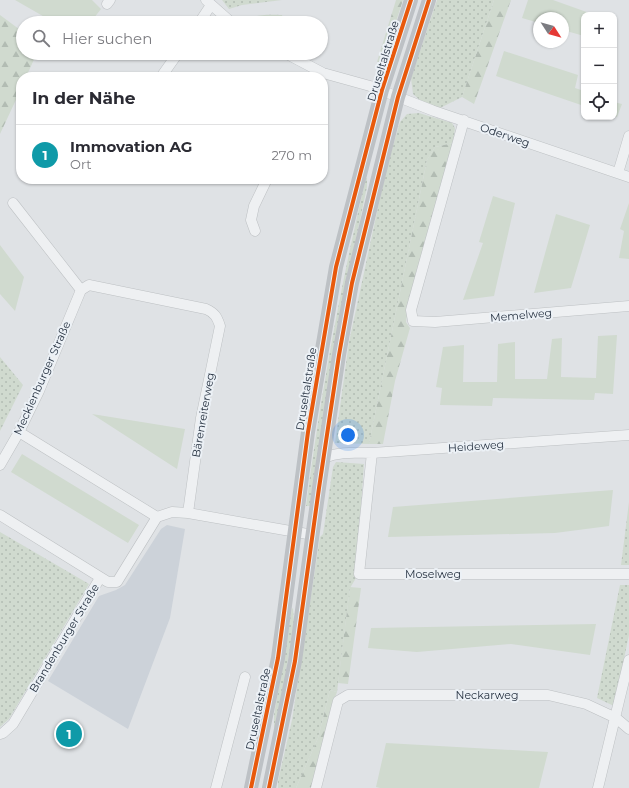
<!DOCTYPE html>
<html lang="de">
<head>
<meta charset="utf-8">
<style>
	body { margin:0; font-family:Montserrat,sans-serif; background:#f7f7f7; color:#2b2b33 }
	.controls { position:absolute; right:12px; top:12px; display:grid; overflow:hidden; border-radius:8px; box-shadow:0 1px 3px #0004 }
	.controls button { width:36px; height:36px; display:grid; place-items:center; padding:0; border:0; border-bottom:1px solid #e1e1e2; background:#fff; color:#2b2b33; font:20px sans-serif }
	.compass { position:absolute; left:533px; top:12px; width:36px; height:36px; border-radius:50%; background:#fff; box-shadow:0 1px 3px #0004; rotate:126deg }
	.you { position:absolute; left:348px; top:435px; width:14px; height:14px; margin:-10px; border:3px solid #fff; border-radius:50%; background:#1a73e8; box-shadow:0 0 0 6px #1a73e833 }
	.badge { display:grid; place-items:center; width:26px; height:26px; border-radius:50%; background:#111827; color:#fff; font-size:13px; font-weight:700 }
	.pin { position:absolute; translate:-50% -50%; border:2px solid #fff; box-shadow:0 1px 4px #0006 }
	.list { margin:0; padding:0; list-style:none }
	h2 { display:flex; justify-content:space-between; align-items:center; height:52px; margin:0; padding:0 16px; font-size:17px }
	h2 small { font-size:13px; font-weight:400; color:#7c7c81 }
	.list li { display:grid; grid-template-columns:26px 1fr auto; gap:12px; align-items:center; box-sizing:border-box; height:60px; padding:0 16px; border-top:1px solid #e1e1e2 }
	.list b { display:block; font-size:15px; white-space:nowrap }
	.list p { margin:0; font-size:13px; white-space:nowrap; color:#7c7c81 }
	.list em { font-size:13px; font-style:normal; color:#7c7c81 }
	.icon { flex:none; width:22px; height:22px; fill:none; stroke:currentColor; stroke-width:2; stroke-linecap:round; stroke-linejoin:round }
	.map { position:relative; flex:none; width:629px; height:788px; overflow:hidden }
	.search { position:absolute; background:#fff; box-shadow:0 1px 3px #0004; left:16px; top:16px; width:312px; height:44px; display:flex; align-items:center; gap:10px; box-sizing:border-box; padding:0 14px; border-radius:22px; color:#7c7c81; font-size:15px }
	.panel { position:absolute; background:#fff; box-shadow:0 1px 3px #0004; left:16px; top:72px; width:312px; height:112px; border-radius:16px }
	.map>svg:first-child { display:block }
	.built { fill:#ccd2d9 }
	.grass { fill:url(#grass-dots) }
	.forest { fill:url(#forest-firs) }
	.garden { fill:#d0dacf }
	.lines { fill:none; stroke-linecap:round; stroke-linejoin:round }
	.minor-casing { stroke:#bdc0c3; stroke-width:11 }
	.minor { stroke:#eef0f2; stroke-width:10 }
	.secondary { stroke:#bdc1c5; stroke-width:14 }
	.cycleway-casing { stroke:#ecf1f6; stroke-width:6 }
	.cycleway { stroke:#e8590c; stroke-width:4 }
	.labels { text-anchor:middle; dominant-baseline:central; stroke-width:4; stroke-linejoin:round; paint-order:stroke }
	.street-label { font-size:11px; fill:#253140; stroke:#ecf1f6 }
</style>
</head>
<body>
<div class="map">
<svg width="629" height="788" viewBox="0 0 629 788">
	<defs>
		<pattern id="grass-dots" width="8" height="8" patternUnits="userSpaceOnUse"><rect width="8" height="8" fill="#d0dacf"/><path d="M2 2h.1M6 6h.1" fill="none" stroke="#b2bcb3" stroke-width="1.8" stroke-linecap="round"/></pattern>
		<pattern id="forest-firs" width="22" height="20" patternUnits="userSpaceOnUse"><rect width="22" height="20" fill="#d0dacf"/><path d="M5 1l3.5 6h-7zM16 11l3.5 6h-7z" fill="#b2bcb3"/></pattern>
	</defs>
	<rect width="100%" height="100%" fill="#dfe2e5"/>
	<path class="built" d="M167,525L185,529L170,618L128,729L48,681L99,596L116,590L125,585L161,529Z"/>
	<path class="grass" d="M222,0H282L242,5L229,9Z
		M437,0H494L462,97L440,108L422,102L413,94L411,78Z
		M282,15L285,23H246V22C253,13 272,15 282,15Z
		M419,113L452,123L455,128L453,143L435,147L427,160L369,444L335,443L349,342L387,166L400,122L407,114Z
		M366,178H367V187L354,248L311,506H306C321,394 340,287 366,178Z
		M0,357L23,385L0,431Z
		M336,462L364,464L356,578L350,588L337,692L330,690L318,738L296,788H278V781L292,720L320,537L323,534L333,467Z
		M629,502V565H621Z
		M0,532L89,584L9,719L0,727Z
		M620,585H629V635L614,706L597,698Z
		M292,608L293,609L294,623L284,684L274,731V715Z"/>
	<path class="forest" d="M396,0H403L383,62H377Z
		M494,0H511L474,104L462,97Z
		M0,15L23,32V53H37L26,77H21V89L0,134Z
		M453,143L409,301L406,322L410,328L395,381L383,444H369L427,160L435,147Z
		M350,587L361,588L348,684L338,683Z
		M330,690L337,692L332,706L311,788H296L318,738Z"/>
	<path class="garden" d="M15,0H92L101,9L90,23H55Z
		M528,0H553L595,15H584V36L563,30V18H539V23L522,18Z
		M504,51L578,75L575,88L584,91V106L496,76Z
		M614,102L622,104L617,117L614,116Z
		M493,196L515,203L494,296L463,300L483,243L479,242Z
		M629,203V259L619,258L624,231L620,229Z
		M556,214L590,225L571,288L534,293Z
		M0,245L24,277L15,311L0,294Z
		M617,335L613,394L595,393L594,400L493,398L492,406L440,405L442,388L436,387L443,347L464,345L463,382H497L498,344L515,342V379H547L552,339L562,338L561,377L596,378L598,336Z
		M92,414L185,429L177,469Z
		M22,454L139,525L128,543L11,472Z
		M613,490L609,526L555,533L388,537L393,507Z
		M596,624L590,655L511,644L417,652L368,648L371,628Z
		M386,743L548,752L539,788H380L376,787Z"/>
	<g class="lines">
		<g class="minor-casing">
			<path id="minor" d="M206,0L232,23
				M107,4L110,0
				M199,23L211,5
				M285,53L323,73L370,86L434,111L629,177
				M161,77L178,53
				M464,120L411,310L413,321L435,322L629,306
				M618,173L629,136
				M13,203L81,290
				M255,231L251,220L254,206L267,179
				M19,432L157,517
				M372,453L359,574H629
				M324,458C340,451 355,453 372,453L629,435
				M0,465L19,432L39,391L81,290L89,285L206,309C215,313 217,317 220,326L201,418L188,513
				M0,515L108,582H117L157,517L172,512L188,513L313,535
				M0,734L3,733L13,724L100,578
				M216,788L245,677
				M316,788L338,701L348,695H548L586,704L616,718L629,729
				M598,788L629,660"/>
		</g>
		<use href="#minor" class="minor"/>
		<path class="secondary" d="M251,788L278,658L308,432L336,267L382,90L411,0
			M269,788L295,661L319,488L339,355L352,283L398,97L429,0"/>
		<g class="cycleway-casing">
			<path id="cycleway" d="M251,788L278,658L308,432L336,267L382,90L411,0
				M269,788L295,661L319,488L339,355L352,283L398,97L429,0"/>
		</g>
		<use href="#cycleway" class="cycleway"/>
	</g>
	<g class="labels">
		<g class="street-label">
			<text transform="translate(383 61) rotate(-73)">Druseltalstraße</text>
			<text transform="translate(505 135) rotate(19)">Oderweg</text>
			<text transform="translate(521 315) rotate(-5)">Memelweg</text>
			<text transform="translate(42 378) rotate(-66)">Mecklenburger Straße</text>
			<text transform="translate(306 389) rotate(-81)">Druseltalstraße</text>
			<text transform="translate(203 415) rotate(-80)">Bärenreiterweg</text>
			<text transform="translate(476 446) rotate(-4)">Heideweg</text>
			<text x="433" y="574">Moselweg</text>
			<text transform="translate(64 638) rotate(-59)">Brandenburger Straße</text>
			<text x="487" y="695">Neckarweg</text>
			<text transform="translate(258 709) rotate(-78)">Druseltalstraße</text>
		</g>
	</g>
</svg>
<div class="controls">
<button>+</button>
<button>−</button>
<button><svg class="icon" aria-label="locate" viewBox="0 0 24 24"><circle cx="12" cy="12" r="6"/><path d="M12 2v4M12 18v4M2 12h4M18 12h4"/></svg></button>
</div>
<svg class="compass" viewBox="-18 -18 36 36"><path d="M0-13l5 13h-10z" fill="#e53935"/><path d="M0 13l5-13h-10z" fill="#7c7c81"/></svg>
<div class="you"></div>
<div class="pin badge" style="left:69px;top:734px;background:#0f9aa8">1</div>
<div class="search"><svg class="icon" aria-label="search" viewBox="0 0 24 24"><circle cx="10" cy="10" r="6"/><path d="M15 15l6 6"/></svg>Hier suchen</div>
<section class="panel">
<h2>In der Nähe<small></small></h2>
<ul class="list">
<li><span class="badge" style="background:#0f9aa8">1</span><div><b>Immovation AG</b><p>Ort</p></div><em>270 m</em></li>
</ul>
</section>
</div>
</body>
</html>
